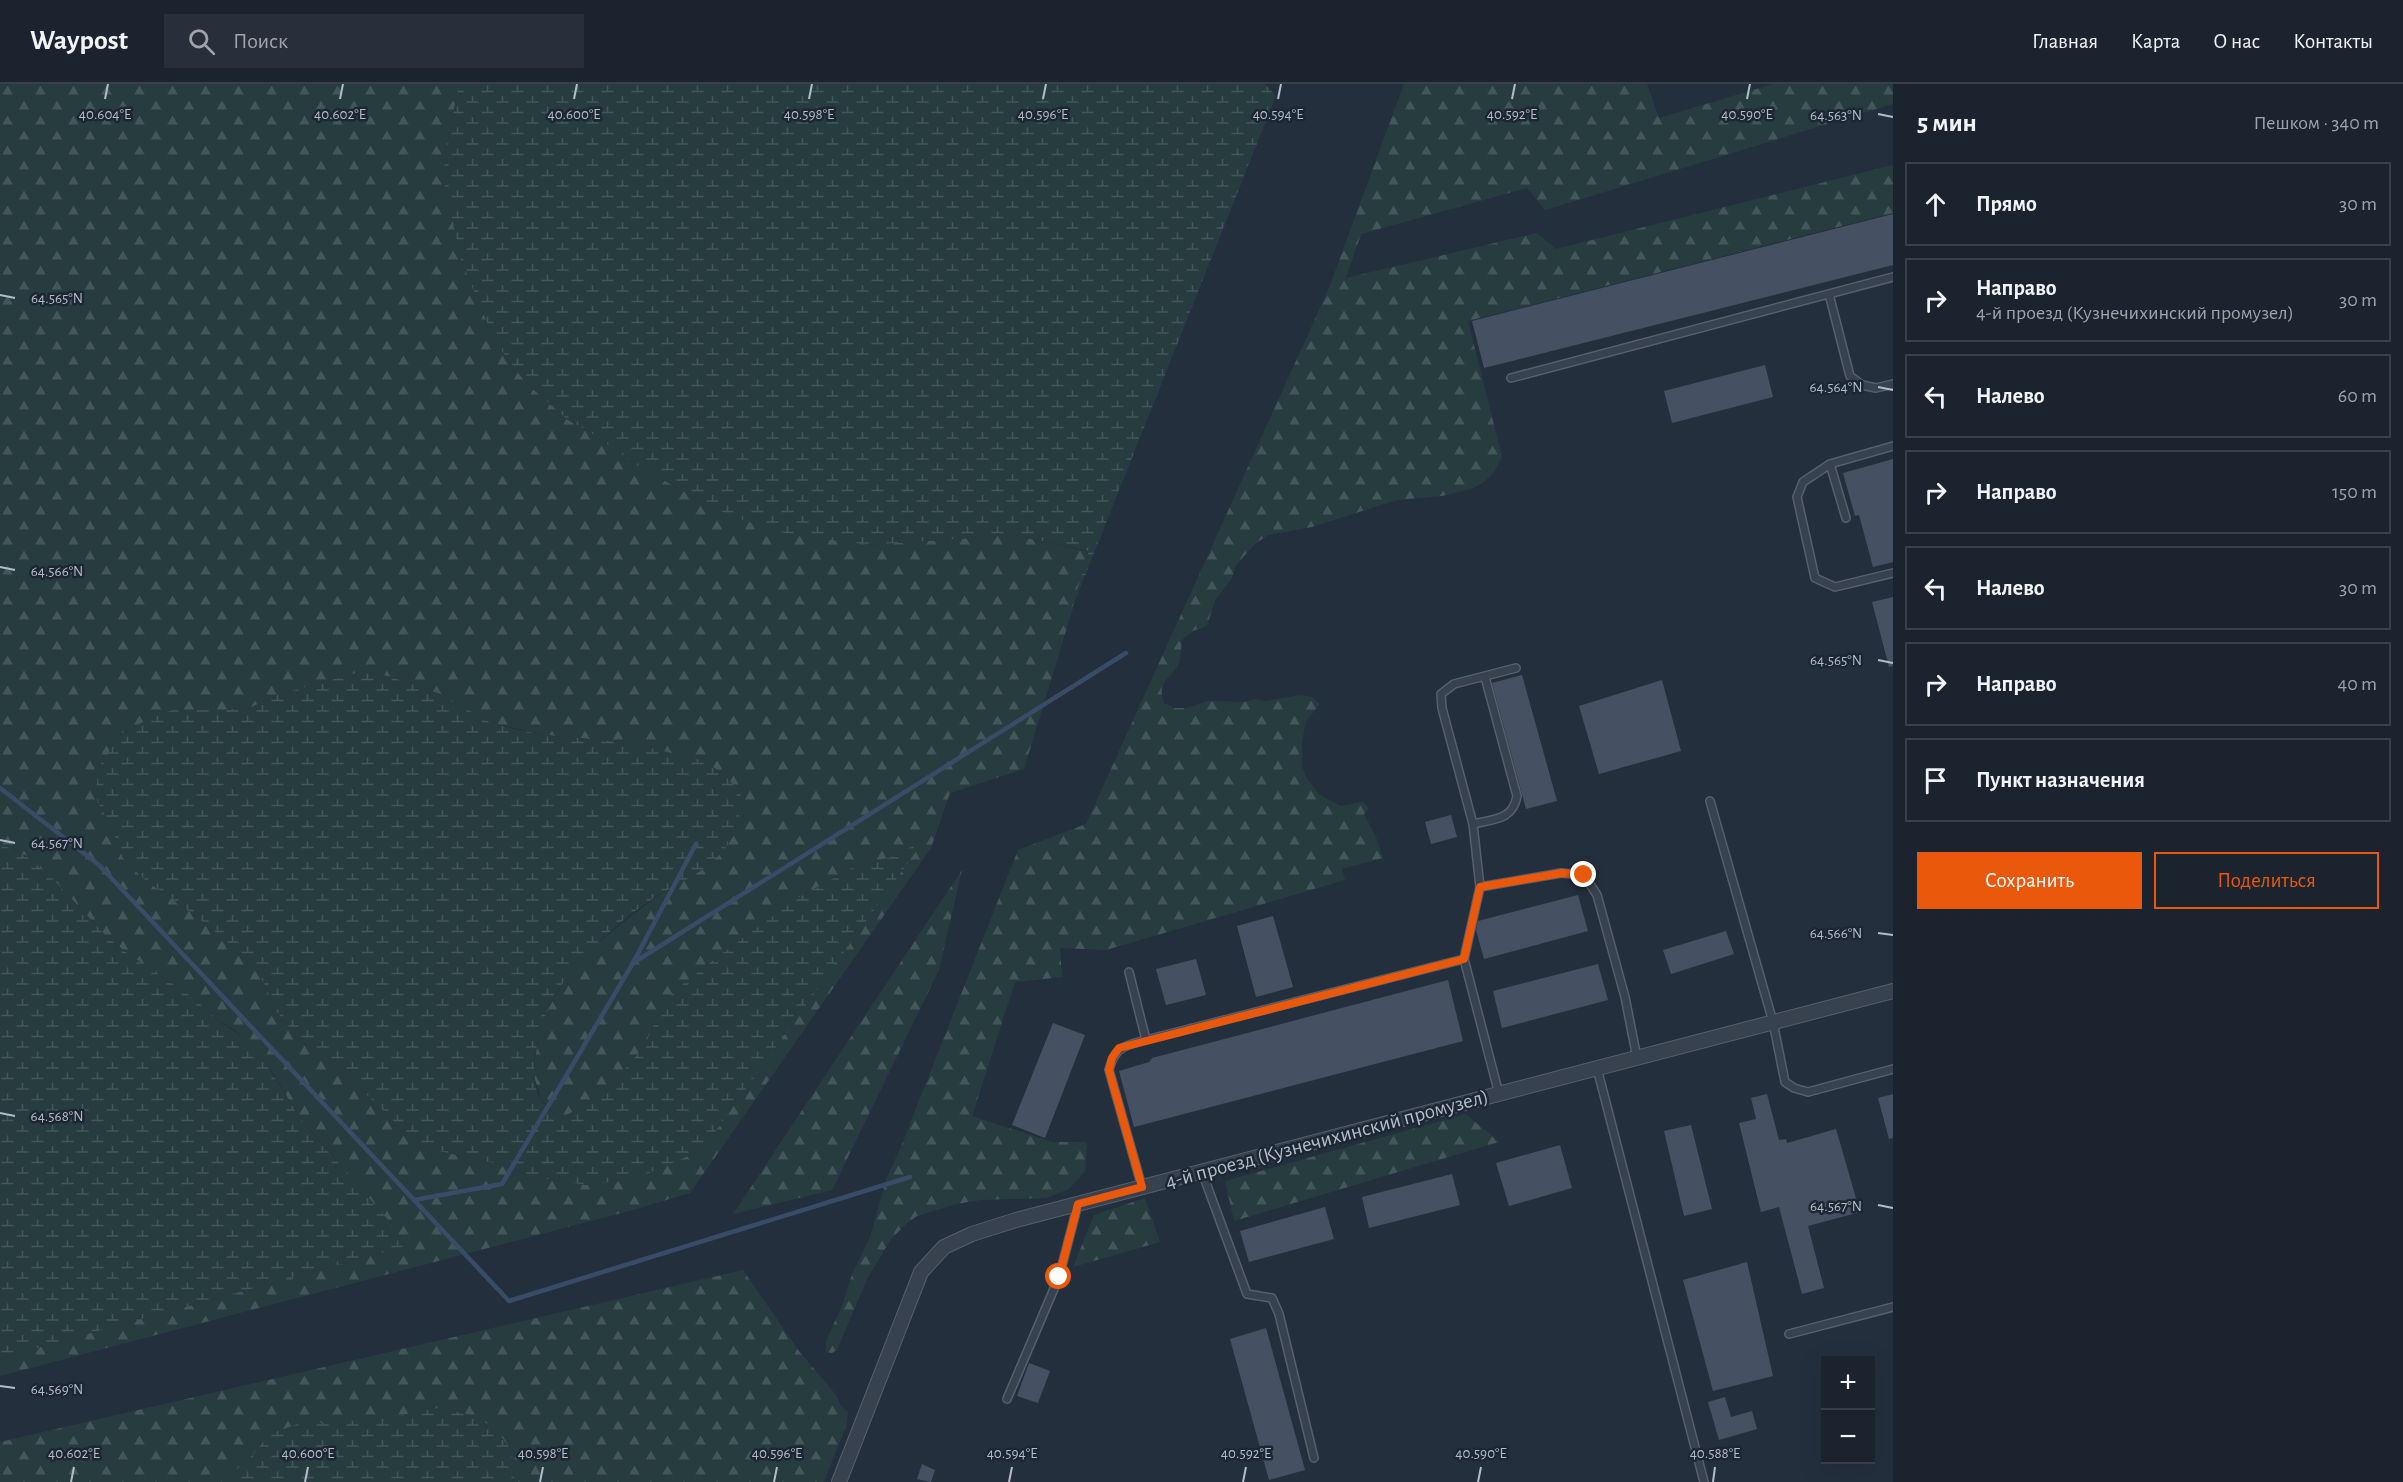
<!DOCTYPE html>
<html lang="ru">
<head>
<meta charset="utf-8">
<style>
	body { margin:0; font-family:"Alegreya Sans",sans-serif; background:#282f3a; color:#f1f3f6 }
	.controls { position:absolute; right:18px; bottom:18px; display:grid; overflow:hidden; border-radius:0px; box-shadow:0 6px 24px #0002 }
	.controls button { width:54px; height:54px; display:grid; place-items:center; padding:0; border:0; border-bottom:2px solid #39404a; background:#1b232e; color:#f1f3f6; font:30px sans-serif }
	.stop { position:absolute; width:18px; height:18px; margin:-14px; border:4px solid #ea580c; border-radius:50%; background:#fff }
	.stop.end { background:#ea580c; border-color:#fff; box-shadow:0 2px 6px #0008 }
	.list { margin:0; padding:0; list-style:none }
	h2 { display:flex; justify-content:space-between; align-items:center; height:78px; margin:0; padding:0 24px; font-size:26px }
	h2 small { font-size:20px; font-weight:400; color:#a0a4aa }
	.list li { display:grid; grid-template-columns:39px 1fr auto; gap:18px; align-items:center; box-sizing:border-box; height:84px; margin:0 12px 12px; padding:0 12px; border:2px solid #39404a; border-radius:0px }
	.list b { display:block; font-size:22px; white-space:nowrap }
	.list p { margin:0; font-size:20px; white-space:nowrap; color:#a0a4aa }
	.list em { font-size:20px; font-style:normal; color:#a0a4aa }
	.actions { display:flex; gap:12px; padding:18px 24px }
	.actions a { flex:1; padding:14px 0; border:2px solid #ea580c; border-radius:0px; text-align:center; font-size:21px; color:#ea580c }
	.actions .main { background:#ea580c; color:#fff }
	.icon { flex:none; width:33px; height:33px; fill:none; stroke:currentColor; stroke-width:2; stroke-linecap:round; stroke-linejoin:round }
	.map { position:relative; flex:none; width:1893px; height:1398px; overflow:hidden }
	header { display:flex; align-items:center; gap:36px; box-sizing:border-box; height:84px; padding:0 30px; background:#1b232e; border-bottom:2px solid #39404a }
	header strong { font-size:28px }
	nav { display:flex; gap:33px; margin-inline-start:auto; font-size:21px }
	.search { width:420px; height:54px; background:#282f3a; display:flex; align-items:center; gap:15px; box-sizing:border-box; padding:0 21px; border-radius:0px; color:#a0a4aa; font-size:22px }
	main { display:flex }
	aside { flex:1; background:#1b232e }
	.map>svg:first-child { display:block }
	.forest { fill:url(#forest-firs); fill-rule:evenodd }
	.wetland { fill:url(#wetland-marsh) }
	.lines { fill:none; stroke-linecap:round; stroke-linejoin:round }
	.stream { stroke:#394c67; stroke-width:4.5 }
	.building { fill:#455162 }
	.lane-casing { stroke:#565f6c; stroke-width:10 }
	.street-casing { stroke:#565f6c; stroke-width:16 }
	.lane { stroke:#38414e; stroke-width:7 }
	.street { stroke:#38414e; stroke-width:14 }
	.route { stroke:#ea580c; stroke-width:8 }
	.ticks { fill:none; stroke:#b4bcc9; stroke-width:2 }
	.labels { text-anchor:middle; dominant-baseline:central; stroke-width:5; stroke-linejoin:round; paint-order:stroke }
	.street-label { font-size:21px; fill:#b4bcc9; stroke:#1d2633 }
	.ticks-label { font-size:15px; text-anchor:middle; fill:#b4bcc9; stroke:#1d2633; stroke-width:5; stroke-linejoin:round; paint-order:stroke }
</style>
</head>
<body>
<header>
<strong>Waypost</strong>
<div class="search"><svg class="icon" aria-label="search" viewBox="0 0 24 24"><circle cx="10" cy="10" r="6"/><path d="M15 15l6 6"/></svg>Поиск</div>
<nav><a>Главная</a><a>Карта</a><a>О нас</a><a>Контакты</a></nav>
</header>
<main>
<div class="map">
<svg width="1893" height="1398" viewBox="0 0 1893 1398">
	<defs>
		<pattern id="forest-firs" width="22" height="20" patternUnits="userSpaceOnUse" patternTransform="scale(1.5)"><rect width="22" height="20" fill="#263c3f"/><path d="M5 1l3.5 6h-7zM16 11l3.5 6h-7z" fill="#435659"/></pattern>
		<pattern id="wetland-marsh" width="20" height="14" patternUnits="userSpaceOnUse" patternTransform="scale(1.5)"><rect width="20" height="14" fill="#263c3f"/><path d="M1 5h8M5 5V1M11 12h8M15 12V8" fill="none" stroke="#435659"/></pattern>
	</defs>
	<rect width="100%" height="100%" fill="#242f3e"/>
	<path class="forest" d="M0,0H459L445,70L511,278L526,299L568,336L590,348L638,382L712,423L869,461L1014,451L1090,468L1024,685L950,709L931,764L690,1109L629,1127L0,1292V1274L403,1163L336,1075L299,1033L270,984L236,947L214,933L195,915L127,869L107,853L51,793L27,772L0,760ZM364,587L391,593L443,611L489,638L544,651L624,658L706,783L658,812L631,832L587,868L569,889L541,937L533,989L541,1015L559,1035L584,1023L626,984L645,961L657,933L698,890L720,871L796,815L854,783L895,772L923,756L702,1066L649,1088L619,1097L587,1101L528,1092L499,1080L411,1061L391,1034L346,991L297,953L277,928L264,899L247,873L197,833L145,796L123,774L112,745L120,650L172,626H225L252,623L277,611Z
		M1404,0H1647L1659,34L1773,0H1893V20L1545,126L1527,104L1361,150L1346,194L1537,149L1556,165L1893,81V129L1468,237L1502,373L1494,388L1484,398L1471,405L1442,412L1397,416L1312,443L1268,451L1255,460L1236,481L1232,494L1215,516L1207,542L1193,547L1182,556C1181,564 1181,574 1178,581C1170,597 1156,596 1164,619L1174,624H1187L1208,617L1244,618L1255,615L1266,617L1301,611L1312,613L1320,620L1306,637L1302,658V682L1306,693L1319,710L1340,722L1363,718L1369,724L1364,730L1376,753L1383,774L1342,785L1345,796L1106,866L1060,864L1062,893L1015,898L972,1032L1052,1058H1087L1085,1087L1069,1105L1046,1114L981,1116L956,1120L917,1132L907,1139L891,1155L867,1195L837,1266L832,1269L826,1268V1257L842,1222L851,1193L870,1153L887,1093L900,1065L1018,766L1086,740L1329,204Z
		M962,786L939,886L832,1106L733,1130Z
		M1466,1030L1499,1058L1234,1137L1225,1097Z
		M1145,1114L1160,1158L1073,1183L1094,1131Z
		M743,1186L799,1267L836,1311L840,1321L848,1328L847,1339L824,1398H0V1358Z"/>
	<path class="wetland" d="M459,0H1265L1276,12L1069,532L1089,467L1014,451L869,461L787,450L737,434L712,423L638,382L590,348L568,336L526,299L495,258L461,176L444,97L445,70Z
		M364,587L391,593L443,611L489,638L514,645L544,651L624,658L702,676L724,690L741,710C740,729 739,745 727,762C710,786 682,797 657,812C608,844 549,897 538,956C534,975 531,997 540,1014C544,1022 553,1028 559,1034L584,1023L626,984L645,961L657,933L674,907L720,871L796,815L854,783L895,772L925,755L702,1066L649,1089L619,1097L587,1101L528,1092L499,1080L411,1061L391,1034L346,991L297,953L277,928L264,899L246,873L197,833L145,796L123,774L112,745L95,713L99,683L120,651L145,637L172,626H225L252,623L277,611Z
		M0,760L27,772L51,793L107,853L127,869L195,915L214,933L256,963L299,1033L390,1138L403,1163L0,1274Z
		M438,1324L468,1330L494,1343L512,1367L514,1398H221L251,1373L269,1350L298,1340L381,1335Z"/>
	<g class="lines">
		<path class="stream" d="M0,704L99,781L509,1217L910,1093
			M633,879L1126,569
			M414,1116L502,1100L633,879L696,760"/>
	</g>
	<path class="building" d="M1893,130V181L1484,284L1472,237Z
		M1765,281L1773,313L1672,339L1664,307Z
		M1893,375V478L1873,483L1859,431L1855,432L1843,389Z
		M1893,513V582L1889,583L1872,518Z
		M1522,591L1557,717L1526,725L1492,599Z
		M1662,596L1681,667L1599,690L1579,622Z
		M1451,731L1457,753L1431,760L1425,738Z
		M1578,811L1588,847L1484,875L1476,846L1478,837Z
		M1273,832L1293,903L1256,913L1237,842Z
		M1726,847L1734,870L1671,890L1663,866Z
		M1196,875L1206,911L1166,921L1156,885Z
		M1598,880L1608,916L1502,944L1493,907Z
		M1448,896L1463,957L1134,1043L1119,987L1149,978L1152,974Z
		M1053,939L1085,951L1045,1054L1012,1041Z
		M1767,1010L1779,1056L1786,1055L1787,1059L1836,1045L1860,1128L1808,1142L1824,1204L1802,1210L1779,1123L1761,1128L1739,1039L1756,1035L1751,1014Z
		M1893,1010V1054L1889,1055L1878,1014Z
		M1691,1041L1712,1125L1684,1132L1664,1047Z
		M1560,1061L1572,1104L1509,1122L1496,1079Z
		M1452,1090L1460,1121L1369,1144L1362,1113Z
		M1325,1123L1334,1155L1249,1178L1240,1147Z
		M1747,1178L1773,1292L1713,1307L1683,1196Z
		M1266,1244L1305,1386L1269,1396L1230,1255Z
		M1029,1279L1050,1287L1038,1319L1017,1312Z
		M1725,1313L1731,1333L1752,1327L1757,1345L1719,1356L1708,1318Z
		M922,1380L935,1386L931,1398L917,1395Z"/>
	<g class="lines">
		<g class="lane-casing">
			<path id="lane" d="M1829,210L1850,292L1862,301L1876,304L1893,300
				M1511,294L1893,193
				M1830,380L1803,398L1797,413L1815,494L1835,503L1893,489
				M1846,434L1830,380L1893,362
				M1710,717L1773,938L1785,998L1794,1004L1808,1008L1893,985
				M1473,740C1494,735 1513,736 1517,712L1485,593
				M1480,803L1473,740L1442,624L1441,610L1454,600L1516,584
				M1464,875L1480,803L1561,789L1584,791L1597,811L1625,913L1637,974
				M1129,888L1146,956
				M1597,984L1704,1398
				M1202,1088L1247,1210L1272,1214L1279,1230L1314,1374
				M1142,1103L1109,986C1115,962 1125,962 1146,956L1464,875L1499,1010
				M1789,1250L1893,1223
				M1007,1315L1059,1193L1078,1120"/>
		</g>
		<g class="street-casing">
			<path id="street" d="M839,1398L921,1188L944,1163L972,1150L1016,1136L1893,907"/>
		</g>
		<use href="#lane" class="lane"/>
		<use href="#street" class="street"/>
	</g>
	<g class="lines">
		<path class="route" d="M1059,1193L1078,1120L1142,1103L1109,986L1112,974L1119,964L1464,875L1480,803L1562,789L1584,791"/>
	</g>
	<path class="ticks" d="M105,15L108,0M340,15L343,0M574,15L577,0M809,15L812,0M1043,15L1046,0M1278,15L1281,0M1512,15L1515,0M1747,15L1750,0M1878,30L1893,33M0,211L15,214M1878,303L1893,306M0,483L15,486M1878,576L1893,579M0,756L15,759M1878,849L1893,851M0,1029L15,1032M1878,1121L1893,1124M0,1302L15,1304M71,1398L74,1383M305,1398L308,1383M540,1398L543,1383M774,1398L777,1383M1009,1398L1012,1383M1243,1398L1246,1383M1478,1398L1481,1383M1713,1398L1715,1383"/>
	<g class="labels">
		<g class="street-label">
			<text transform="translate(1327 1055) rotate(-15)">4-й проезд (Кузнечихинский промузел)</text>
		</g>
	</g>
	<g class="ticks-label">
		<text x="105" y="35">40.604°E</text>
		<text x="340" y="35">40.602°E</text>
		<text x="574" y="35">40.600°E</text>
		<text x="809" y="35">40.598°E</text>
		<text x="1043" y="35">40.596°E</text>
		<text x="1278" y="35">40.594°E</text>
		<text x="1512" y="35">40.592°E</text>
		<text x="1747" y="35">40.590°E</text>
		<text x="1836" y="36">64.563°N</text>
		<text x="57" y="219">64.565°N</text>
		<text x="1836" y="308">64.564°N</text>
		<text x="57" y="492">64.566°N</text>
		<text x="1836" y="581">64.565°N</text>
		<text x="57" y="764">64.567°N</text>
		<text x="1836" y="854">64.566°N</text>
		<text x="57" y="1037">64.568°N</text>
		<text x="1836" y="1127">64.567°N</text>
		<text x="57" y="1310">64.569°N</text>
		<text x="74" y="1374">40.602°E</text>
		<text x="308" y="1374">40.600°E</text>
		<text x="543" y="1374">40.598°E</text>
		<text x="777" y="1374">40.596°E</text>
		<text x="1012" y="1374">40.594°E</text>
		<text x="1246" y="1374">40.592°E</text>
		<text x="1481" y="1374">40.590°E</text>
		<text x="1715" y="1374">40.588°E</text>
	</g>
</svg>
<div class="controls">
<button>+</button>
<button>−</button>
</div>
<div class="stop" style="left:1059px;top:1193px"></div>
<div class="stop end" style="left:1584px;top:791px"></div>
</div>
<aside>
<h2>5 мин<small>Пешком · 340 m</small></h2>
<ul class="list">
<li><svg class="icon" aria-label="ahead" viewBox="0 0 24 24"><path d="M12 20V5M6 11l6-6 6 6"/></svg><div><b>Прямо</b></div><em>30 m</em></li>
<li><svg class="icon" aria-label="right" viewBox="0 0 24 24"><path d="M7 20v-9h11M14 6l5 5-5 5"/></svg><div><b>Направо</b><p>4-й проезд (Кузнечихинский промузел)</p></div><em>30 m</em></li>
<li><svg class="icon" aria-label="left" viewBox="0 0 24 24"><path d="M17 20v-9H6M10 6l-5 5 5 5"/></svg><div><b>Налево</b></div><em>60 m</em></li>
<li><svg class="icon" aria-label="right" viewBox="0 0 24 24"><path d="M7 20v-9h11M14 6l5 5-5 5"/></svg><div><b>Направо</b></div><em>150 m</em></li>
<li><svg class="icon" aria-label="left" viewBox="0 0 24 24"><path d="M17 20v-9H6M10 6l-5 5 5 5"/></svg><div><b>Налево</b></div><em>30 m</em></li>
<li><svg class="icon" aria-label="right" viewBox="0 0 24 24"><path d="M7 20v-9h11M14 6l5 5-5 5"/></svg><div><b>Направо</b></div><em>40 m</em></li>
<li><svg class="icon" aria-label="arrive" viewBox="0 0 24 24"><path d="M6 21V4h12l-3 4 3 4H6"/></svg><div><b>Пункт назначения</b></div></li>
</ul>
<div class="actions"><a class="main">Сохранить</a><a>Поделиться</a></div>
</aside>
</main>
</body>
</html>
